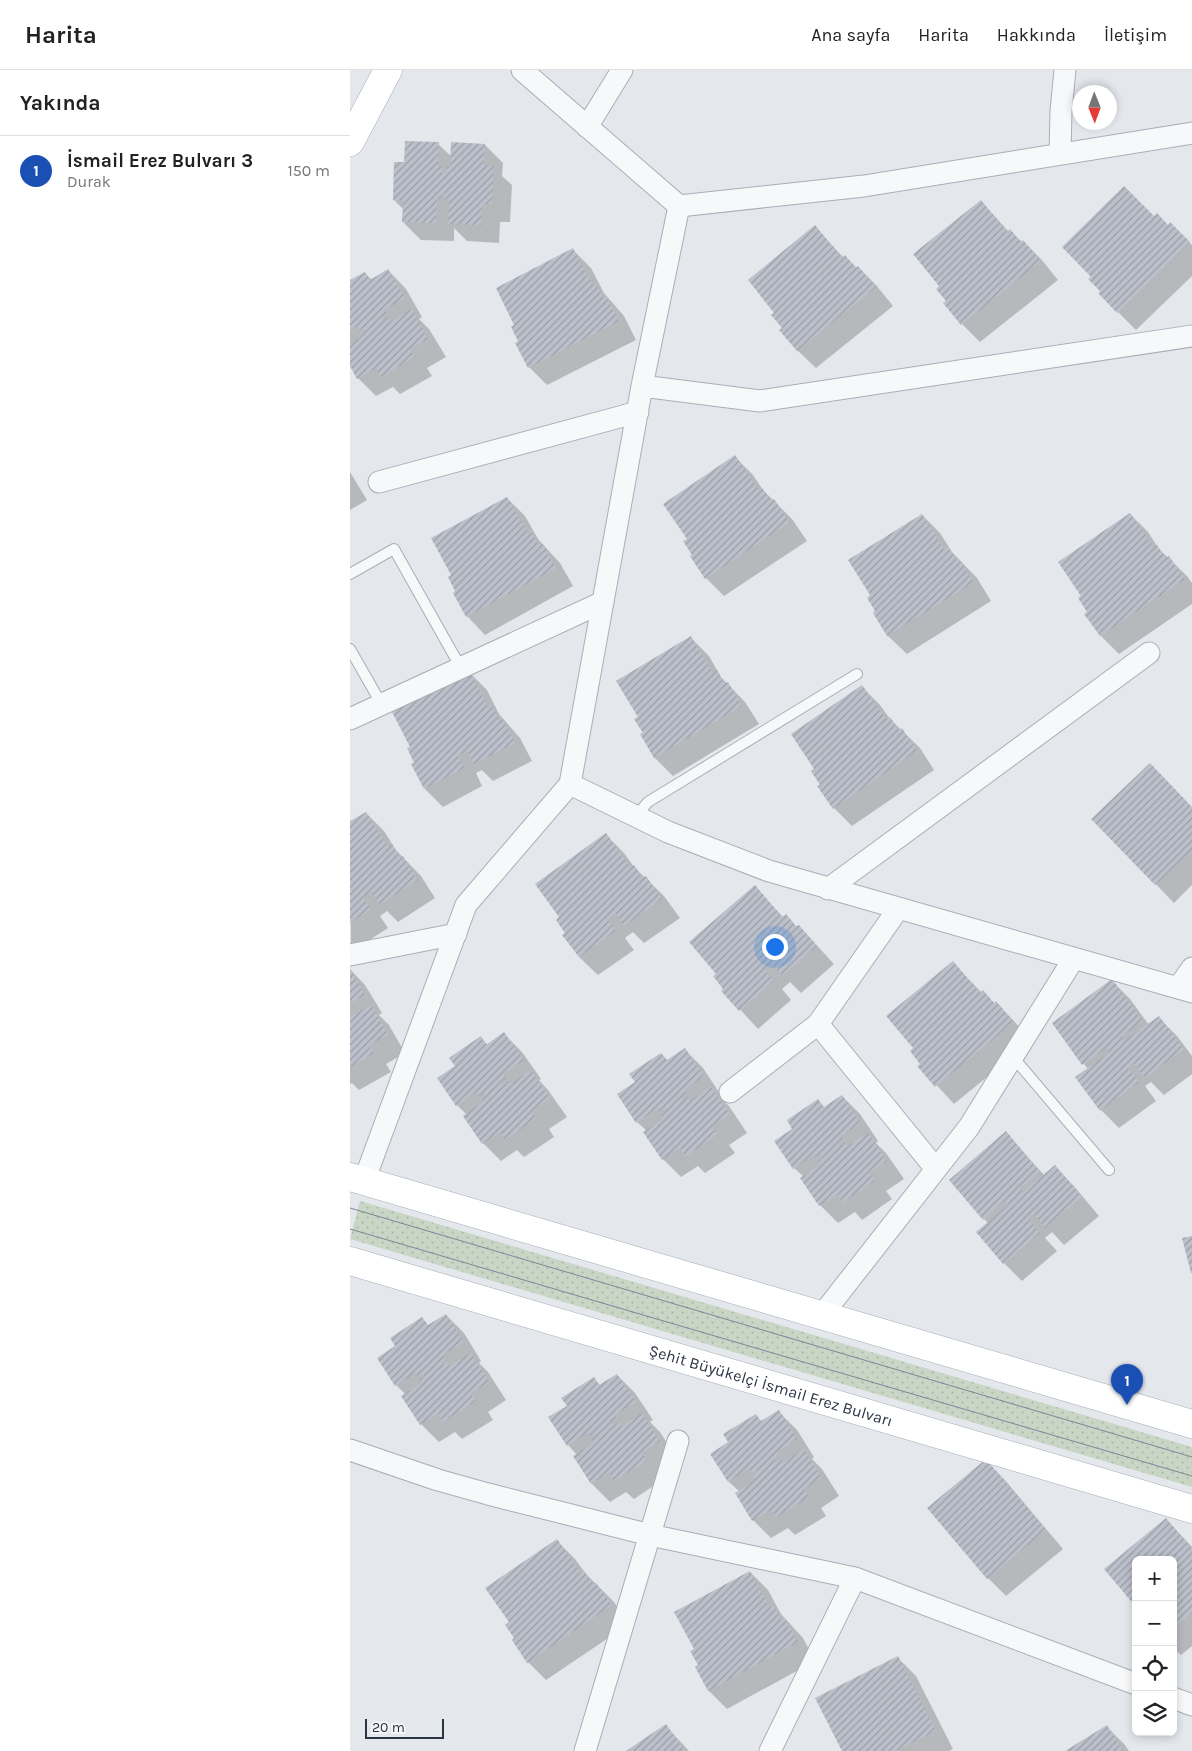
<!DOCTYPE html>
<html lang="tr">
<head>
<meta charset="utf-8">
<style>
	body { margin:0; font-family:Karla,sans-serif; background:#f2f2f2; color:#222 }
	.controls { position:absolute; right:15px; bottom:15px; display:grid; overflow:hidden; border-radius:8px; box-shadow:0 2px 8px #0003 }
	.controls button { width:45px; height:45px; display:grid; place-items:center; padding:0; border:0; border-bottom:1px solid #e0e0e0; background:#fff; color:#222; font:25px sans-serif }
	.compass { position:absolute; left:722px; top:15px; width:45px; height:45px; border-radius:50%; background:#fff; box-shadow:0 2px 8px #0003; rotate:179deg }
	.scale { position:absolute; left:15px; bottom:12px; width:79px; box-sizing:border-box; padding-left:5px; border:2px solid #2b3445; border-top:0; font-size:14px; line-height:18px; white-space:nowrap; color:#2b3445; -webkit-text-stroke:4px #f4f6f9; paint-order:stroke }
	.you { position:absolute; left:424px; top:876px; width:18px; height:18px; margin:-12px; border:4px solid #fff; border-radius:50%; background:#1a73e8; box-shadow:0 0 0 8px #1a73e833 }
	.badge { display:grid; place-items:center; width:32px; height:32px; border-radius:50%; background:#111827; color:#fff; font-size:16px; font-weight:700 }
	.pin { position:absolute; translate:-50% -41px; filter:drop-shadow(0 1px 2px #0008) }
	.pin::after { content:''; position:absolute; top:26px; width:18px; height:15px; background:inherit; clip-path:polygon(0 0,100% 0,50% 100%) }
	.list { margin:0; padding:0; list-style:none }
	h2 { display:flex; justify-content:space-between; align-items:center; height:65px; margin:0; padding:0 20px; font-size:21px }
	h2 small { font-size:16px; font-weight:400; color:#767676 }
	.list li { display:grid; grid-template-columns:32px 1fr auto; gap:15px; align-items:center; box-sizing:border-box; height:70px; padding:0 20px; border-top:1px solid #e0e0e0 }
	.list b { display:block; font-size:19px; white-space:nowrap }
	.list p { margin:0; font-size:16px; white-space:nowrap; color:#767676 }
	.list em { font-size:16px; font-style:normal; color:#767676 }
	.icon { flex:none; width:28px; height:28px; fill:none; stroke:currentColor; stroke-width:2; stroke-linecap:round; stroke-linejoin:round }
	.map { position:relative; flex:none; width:842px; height:1681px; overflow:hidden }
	header { display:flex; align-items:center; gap:30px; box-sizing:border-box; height:70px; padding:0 25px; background:#fff; border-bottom:1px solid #e0e0e0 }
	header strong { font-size:24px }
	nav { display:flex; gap:28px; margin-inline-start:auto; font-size:18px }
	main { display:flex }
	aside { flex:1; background:#fff }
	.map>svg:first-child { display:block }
	.grass { fill:url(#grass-dots) }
	.shadow { fill:#0003 }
	.building { fill:url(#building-hatch) }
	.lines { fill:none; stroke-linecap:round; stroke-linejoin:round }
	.lane-casing { stroke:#a9aeb7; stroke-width:12 }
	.street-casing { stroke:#a9aeb7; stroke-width:23 }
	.primary-casing { stroke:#a3abb8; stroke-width:29 }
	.lane { stroke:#f7f8fa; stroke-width:10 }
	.street { stroke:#f7f8fa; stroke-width:21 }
	.primary { stroke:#fff; stroke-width:28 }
	.tram { stroke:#7d8696; stroke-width:1 }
	.labels { text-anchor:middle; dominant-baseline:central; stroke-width:4; stroke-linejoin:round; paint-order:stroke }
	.street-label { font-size:16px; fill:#2b3445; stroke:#f4f6f9 }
</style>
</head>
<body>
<header>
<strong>Harita</strong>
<nav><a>Ana sayfa</a><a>Harita</a><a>Hakkında</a><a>İletişim</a></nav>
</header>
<main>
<aside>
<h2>Yakında<small></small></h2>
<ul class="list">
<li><span class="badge" style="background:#1a4fb4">1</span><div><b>İsmail Erez Bulvarı 3</b><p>Durak</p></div><em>150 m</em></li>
</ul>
</aside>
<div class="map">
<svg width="842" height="1681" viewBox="0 0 842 1681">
	<defs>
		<pattern id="grass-dots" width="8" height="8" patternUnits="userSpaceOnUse" patternTransform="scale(1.25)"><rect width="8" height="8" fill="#c9d6c5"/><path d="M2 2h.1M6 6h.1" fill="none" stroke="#adb8ab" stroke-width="1.8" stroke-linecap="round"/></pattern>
		<pattern id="building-hatch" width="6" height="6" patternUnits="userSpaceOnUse" patternTransform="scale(1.25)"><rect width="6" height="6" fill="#bbc0ca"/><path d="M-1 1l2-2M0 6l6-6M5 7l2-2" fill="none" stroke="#989da6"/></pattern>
	</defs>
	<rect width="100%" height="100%" fill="#e4e7ec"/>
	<path class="grass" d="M10,1131L842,1377V1417L0,1169Z"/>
	<path class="shadow" d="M88,74L102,87L135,75L153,93L152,106L162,115L160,152H150L149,173L117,171L104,158V171L71,170L53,152L54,140L44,130L55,94Z
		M631,131L659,162L660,161L672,172L673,171L691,189L708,210L630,272L612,254L591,216Z
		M804,147L818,156L820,154L842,175V206L786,260L749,223Z
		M465,157L494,188L495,187L507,198L508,197L526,215L543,236L466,298L447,280L433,258Z
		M223,180L241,198L254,223L274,246L286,270L197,315L179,297Z
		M38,200L56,219L72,247L69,249L79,259L96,287L77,298L82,306L50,324L43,317L26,326L8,308L0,294V211L15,203L22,210Z
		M385,387L403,405L413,420L442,449L457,471L374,526L356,508L341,487L344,485L338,469Z
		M0,402L17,430L0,440Z
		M157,428L175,446L188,469L210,493L223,516L135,565L117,546L104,523L107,522L103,506Z
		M780,444L798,462L809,479L837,506L842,513V534L769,584L751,566L736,544L739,542Z
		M572,445L590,463L602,482L627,508L641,531L557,584L538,566L525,543Z
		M341,568L359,586L371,607L395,632L409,654L323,706L305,688L292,665L294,663L290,647Z
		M119,602L137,620L149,644L170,668L182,691L143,711L132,700L126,703L132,716L93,737L75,719L66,694Z
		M512,617L530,635L540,649L570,678L584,700L502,756L484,738L469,717L472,715Z
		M842,738V815L824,833L743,749Z
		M16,743L34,761L46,780L71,806L85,828L48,852L37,841L30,846L38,858L1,882L0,753Z
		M256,765L274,783L284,797L314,826L330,848L294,873L283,862L275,868L284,880L248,905L229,887L214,865L217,863L211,848Z
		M405,817L434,848L447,857L449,856L484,894L451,923L440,912L432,919L441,930L408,959L373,921L375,919L368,904Z
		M603,893L632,923L633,922L645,934L646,933L664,951L681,971L604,1034L569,996L572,994L564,979Z
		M0,899L15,915L32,943L29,945L39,955L55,983L36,994L41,1002L9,1020L2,1013L0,1014Z
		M762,911L780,929L799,955L809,948L827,966L842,986V1004L814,1025L801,1012L795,1016L806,1031L769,1058L751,1040L738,999L703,954Z
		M154,964L172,982L191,1009L189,1010L198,1020L217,1047L199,1059L204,1067L174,1087L167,1080L151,1091L133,1073L117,1045L107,1035L89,1009L106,997L131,968L138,975Z
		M335,980L353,998L371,1025L369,1026L379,1036L397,1063L379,1075L385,1083L355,1103L348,1096L331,1107L313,1089L297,1061L287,1052L318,991Z
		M492,1026L510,1044L528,1071L526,1073L536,1083L554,1109L536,1121L542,1129L512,1150L505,1142L488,1153L470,1135L452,1109L454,1107L444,1098L426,1071L444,1059L468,1031L475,1038Z
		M656,1063L695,1106L705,1097L723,1115L749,1146L714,1175L702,1162L695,1168L707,1181L672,1211L654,1193L638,1153L634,1149Z
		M96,1245L114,1263L131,1291L129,1293L138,1302L156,1330L138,1342L143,1350L112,1369L105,1362L89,1372L71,1354L56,1325L46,1315L29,1288L47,1277L72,1249L79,1256Z
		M267,1305L285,1323L303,1350L300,1352L310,1362L327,1389L314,1409L284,1429L276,1422L260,1432L242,1414L227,1385L218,1375V1336L244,1309L251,1316Z
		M429,1342L447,1360L464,1387L462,1389L472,1399L489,1426L471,1438L476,1446L445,1465L438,1458L421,1468L403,1450L389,1421L379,1412L362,1384L380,1373L405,1345L412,1352Z
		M636,1391L654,1409L713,1479L656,1526L638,1508L579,1439Z
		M816,1449L842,1477V1576L831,1585L823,1578V1490H786L756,1500Z
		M207,1471L225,1489L236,1504L264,1532L279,1554L196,1610L178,1592L166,1568Z
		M400,1502L418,1520L431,1544L453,1568L465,1591L377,1639L359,1621L347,1597L350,1595L346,1579Z
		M548,1588L566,1606L603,1679L599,1681H493Z
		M315,1655L339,1681H279Z
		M757,1657L775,1675L779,1681H717Z"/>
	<path class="building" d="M55,71L89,72L88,96H92V103H96V96H100L101,72L135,74L134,95L144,96L142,134H132L131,155L98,154L99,130L94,129L95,123H92L91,129H87L86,153L52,152L53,131L43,130L44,92H54Z
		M774,116L804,146L807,143L818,155L820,152L840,172L767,243L748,223L750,221L738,209L741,207L712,177Z
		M631,130L657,162L660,159L671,172L673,170L691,191L611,255L593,233L596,231L586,219L589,216L563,184Z
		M465,155L492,188L495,185L506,198L508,196L526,217L447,281L429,260L432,258L421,245L424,243L398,210Z
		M223,178L242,215L246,214L254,228L256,226L269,251L178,298L165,273L168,271L161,257L164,255L146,218Z
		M38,199L55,228L34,240L37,244L31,247L33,250L38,247L41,251L62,239L78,269L60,279L64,287L31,307L26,298L7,309L0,296V274L11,267L9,264L15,260L13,258L8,261L6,257L0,260V210L15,202L20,210Z
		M385,385L409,420L412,418L422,431L424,429L440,452L355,509L340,486L342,485L333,471L337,469L313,434Z
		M157,427L178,463L181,461L189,475L192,473L206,498L116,547L103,523L105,521L98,507L101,505L81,468Z
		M780,443L804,477L807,475L816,488L819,486L835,509L750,566L734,544L737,542L728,528L731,526L708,492Z
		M572,444L594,479L598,477L606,490L609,489L624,512L537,566L523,543L525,541L517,528L520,525L498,490Z
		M341,566L362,602L367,600L375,614L378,612L392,636L304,688L290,664L293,663L284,649L288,647L266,611Z
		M119,600L138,637L142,635L149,650L152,648L165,673L124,694L117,681L108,685L115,698L74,719L61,694L64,693L57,678L60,677L41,640Z
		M512,615L536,649L540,647L549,660L552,658L567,681L483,739L467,716L470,715L461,701L464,699L441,664Z
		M800,693L842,737V780L805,815L741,749Z
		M16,742L38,777L42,774L50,788L53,786L68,810L29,835L21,822L13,827L21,839L0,853V751Z
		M256,763L281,798L284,795L293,808L296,806L312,829L274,856L266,843L258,849L266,861L229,887L212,865L215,863L206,850L209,847L185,814Z
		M405,815L432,847L436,844L446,856L449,855L467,876L432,906L422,894L415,900L424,911L389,941L371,921L373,919L363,906L366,904L339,872Z
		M603,891L630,923L633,920L644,933L646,931L664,952L585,1017L567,996L570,994L560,981L563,978L536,946Z
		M0,899L15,925L0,933Z
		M762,909L793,951L772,966L775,970L809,946L834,979L795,1008L784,993L778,998L789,1012L750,1041L725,1007L759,983L756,978L732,995L702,953Z
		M21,935L38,965L19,975L24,983L0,997V947Z
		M154,962L174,990L153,1004L156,1008L151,1011L153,1014L158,1010L160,1014L181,1000L200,1028L182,1041L187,1048L155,1070L150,1062L132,1074L113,1046L133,1032L130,1029L135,1025L134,1023L129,1026L126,1022L106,1036L87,1008L105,996L99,988L131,966L136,975Z
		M335,978L354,1006L334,1020L337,1024L331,1027L333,1030L338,1027L341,1030L361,1017L380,1044L362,1056L367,1065L336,1086L330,1078L312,1090L293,1062L313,1049L311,1045L316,1041L314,1039L309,1042L307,1039L286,1053L267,1024L285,1012L279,1004L311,983L317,990Z
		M492,1025L511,1053L491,1066L494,1070L488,1073L490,1076L495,1072L498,1076L518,1063L537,1091L519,1103L525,1111L493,1132L487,1124L469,1136L450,1108L470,1095L468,1091L473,1088L471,1085L466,1089L464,1085L443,1099L424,1071L442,1059L437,1050L468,1029L474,1037Z
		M656,1061L690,1102L670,1118L673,1122L705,1095L732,1127L695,1158L684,1144L678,1149L690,1163L653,1194L626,1162L658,1135L654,1131L633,1150L599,1110Z
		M842,1166V1203H841L832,1168Z
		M96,1244L114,1272L93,1285L96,1289L91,1292L92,1295L98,1292L100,1296L121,1283L139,1312L121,1323L126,1331L93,1352L88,1343L70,1355L51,1326L72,1313L69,1310L75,1306L73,1304L68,1307L66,1303L45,1316L27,1288L45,1276L40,1268L72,1247L78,1255Z
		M267,1304L286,1332L265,1345L267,1349L262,1352L264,1355L269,1352L272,1356L292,1343L310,1371L292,1383L297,1391L264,1411L259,1403L241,1414L223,1386L243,1373L241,1369L246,1366L245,1363L240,1367L237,1363L217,1376L198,1347L217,1336L211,1328L244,1307L249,1315Z
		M429,1340L447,1369L427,1382L429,1385L424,1389L426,1392L431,1388L433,1392L454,1379L472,1408L454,1419L459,1427L426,1448L421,1440L402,1451L385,1423L405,1410L403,1406L408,1402L407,1400L401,1403L399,1399L378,1412L360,1384L378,1372L373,1364L406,1344L411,1351Z
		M636,1389L696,1460L637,1509L577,1438Z
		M816,1448L842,1479V1543L823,1558V1490H786V1537L754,1499Z
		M207,1469L231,1503L234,1501L244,1514L246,1513L262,1535L177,1593L162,1570L164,1568L155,1555L159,1552L135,1518Z
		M400,1501L420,1538L424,1536L432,1550L435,1548L448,1572L358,1621L345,1597L348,1595L340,1581L344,1579L324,1542Z
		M548,1586L586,1661L545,1681H492L465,1628Z
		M316,1654L335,1681H276Z
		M757,1655L773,1681H715Z"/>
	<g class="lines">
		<g class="lane-casing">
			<path id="lane" d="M0,504L44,479L111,598
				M0,579L32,635
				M285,747L298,732L507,604
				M663,987L759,1100"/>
		</g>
		<g class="street-casing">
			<path id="street" d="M172,0L329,136L514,116L842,63
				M237,57L272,0
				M710,83L711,41L715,0
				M292,316L410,331L842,266
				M29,412L288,342
				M0,649L253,532
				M220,714L318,762L419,801L842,922
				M478,819L799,583
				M0,885L106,864
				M828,918L842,898
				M468,954L586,1099
				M380,1022L468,954L548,839
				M14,1111L116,835L220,714L292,316L329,136
				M472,1245L619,1057L724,888
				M0,1380L88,1410L138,1424L300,1465L505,1508L786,1614
				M823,1628L842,1635
				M235,1681L328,1371
				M420,1681L505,1508"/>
		</g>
		<g class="primary-casing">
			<g id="primary">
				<path d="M0,72L38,0"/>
				<path d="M0,1107L842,1354"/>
				<path id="s1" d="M0,1191L842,1439"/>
			</g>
		</g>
		<use href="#lane" class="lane"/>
		<use href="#street" class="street"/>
		<use href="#primary" class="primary"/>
		<path class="tram" d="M0,1138L842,1387
			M0,1159L842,1406"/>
	</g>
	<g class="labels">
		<g class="street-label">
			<text stroke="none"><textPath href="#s1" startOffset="439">Şehit Büyükelçi İsmail Erez Bulvarı</textPath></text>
		</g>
	</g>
</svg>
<div class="controls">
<button>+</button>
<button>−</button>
<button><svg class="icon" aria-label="locate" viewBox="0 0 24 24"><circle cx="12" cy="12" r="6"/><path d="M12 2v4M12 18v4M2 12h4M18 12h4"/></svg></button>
<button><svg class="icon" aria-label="layers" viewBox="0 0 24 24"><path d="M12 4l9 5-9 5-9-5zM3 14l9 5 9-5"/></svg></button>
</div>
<svg class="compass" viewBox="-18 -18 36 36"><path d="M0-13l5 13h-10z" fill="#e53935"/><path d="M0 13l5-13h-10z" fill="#767676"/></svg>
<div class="scale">20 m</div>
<div class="you"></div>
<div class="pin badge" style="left:777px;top:1335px;background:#1a4fb4">1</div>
</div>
</main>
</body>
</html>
